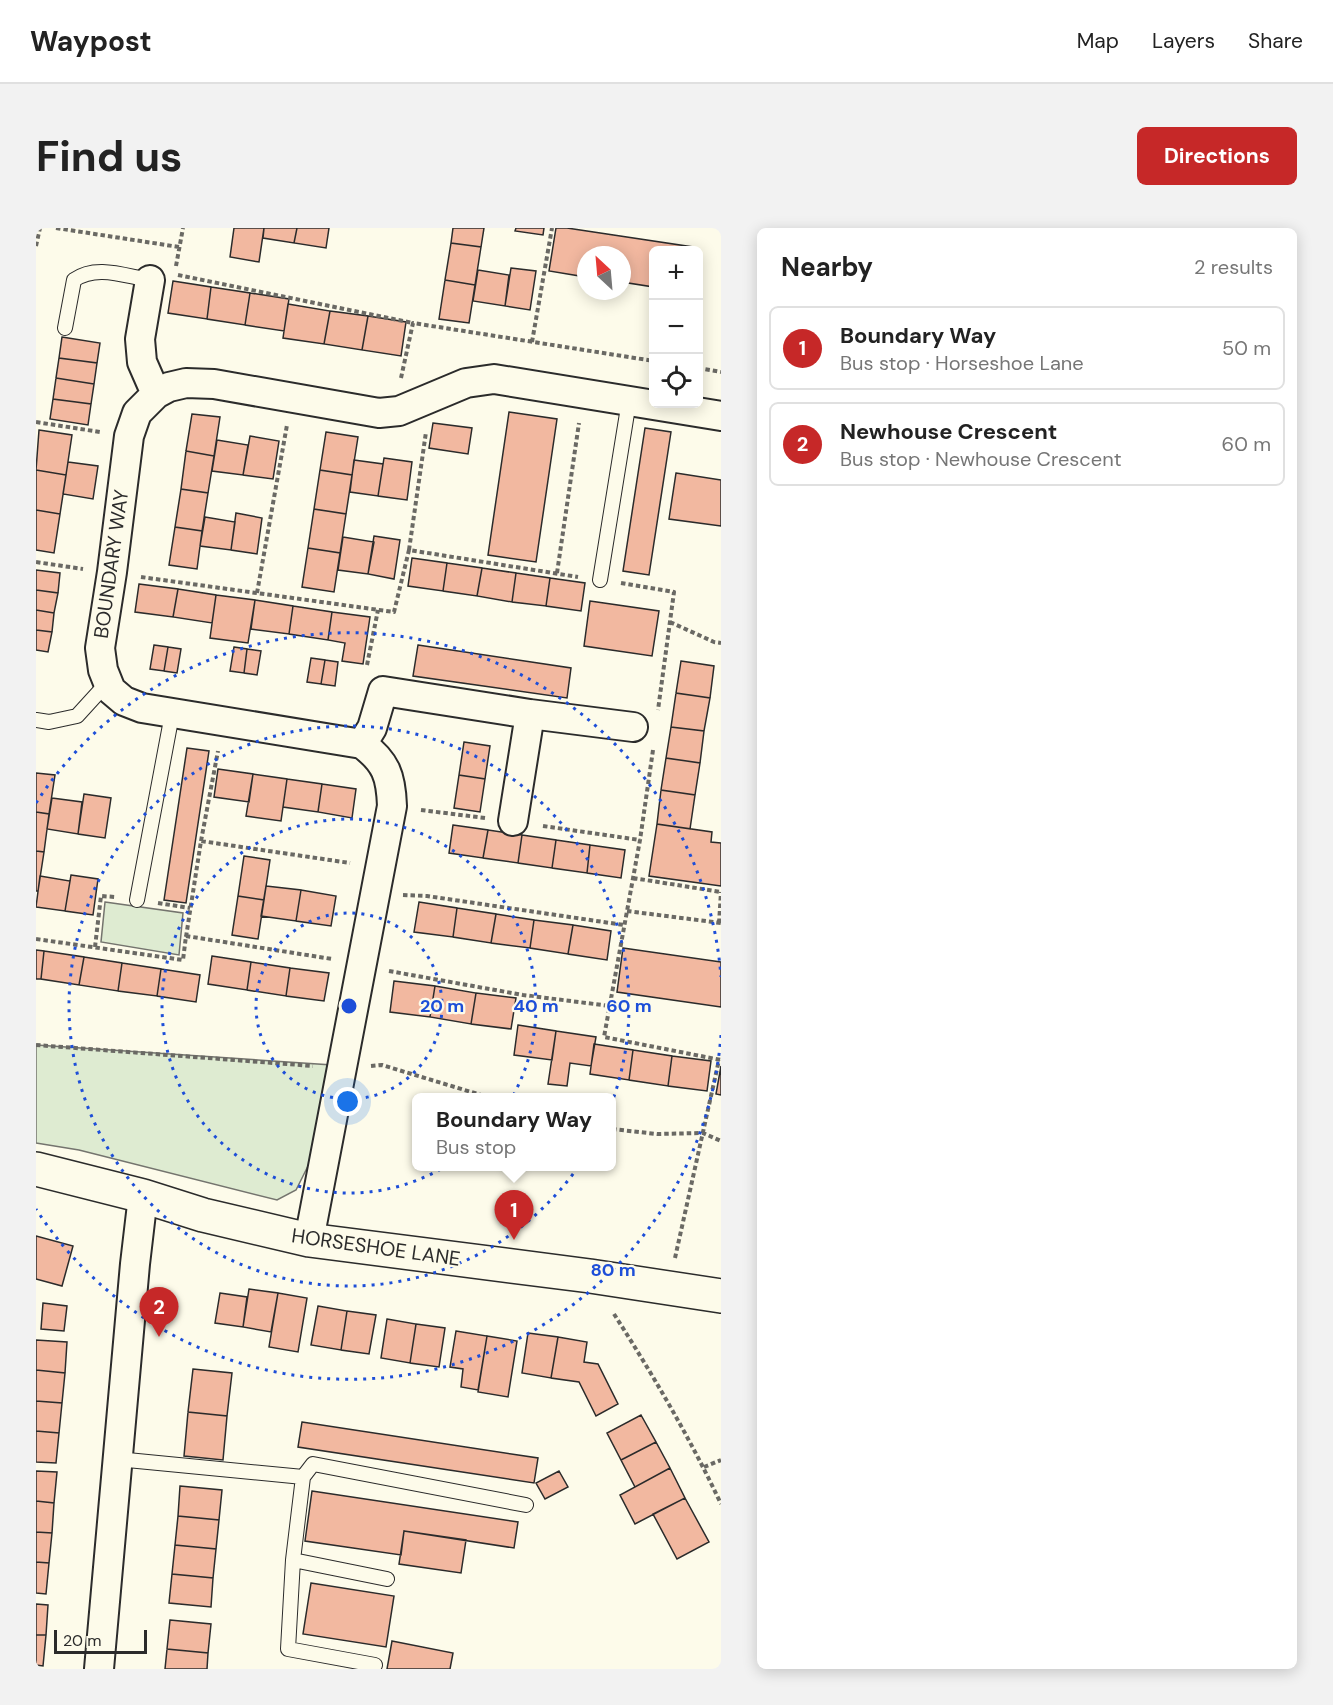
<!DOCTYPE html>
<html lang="en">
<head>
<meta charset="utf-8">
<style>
	body { margin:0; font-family:"DM Sans",sans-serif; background:#f2f2f2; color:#222 }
	.controls { position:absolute; right:18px; top:18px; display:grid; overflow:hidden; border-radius:9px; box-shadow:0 3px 15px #0003 }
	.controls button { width:54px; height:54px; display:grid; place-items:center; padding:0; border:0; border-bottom:2px solid #e0e0e0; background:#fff; color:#222; font:30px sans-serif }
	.compass { position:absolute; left:541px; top:18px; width:54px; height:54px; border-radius:50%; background:#fff; box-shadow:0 3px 15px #0003; rotate:334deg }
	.scale { position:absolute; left:18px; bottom:15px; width:93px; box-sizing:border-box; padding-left:6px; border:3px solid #2b2b2b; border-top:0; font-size:16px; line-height:21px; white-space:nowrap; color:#2b2b2b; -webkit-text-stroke:4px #fdfbea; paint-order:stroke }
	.you { position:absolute; left:312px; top:874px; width:21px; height:21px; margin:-15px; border:4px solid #fff; border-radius:50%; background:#1a73e8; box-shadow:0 0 0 9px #1a73e833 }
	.badge { display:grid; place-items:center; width:39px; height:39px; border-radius:50%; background:#c62828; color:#fff; font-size:20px; font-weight:700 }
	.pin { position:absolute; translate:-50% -50px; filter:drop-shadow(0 2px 3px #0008) }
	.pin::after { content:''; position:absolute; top:32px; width:21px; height:18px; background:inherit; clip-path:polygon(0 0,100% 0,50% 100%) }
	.popup { position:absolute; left:376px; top:865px; width:204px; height:78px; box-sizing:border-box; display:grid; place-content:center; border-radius:9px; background:#fff; filter:drop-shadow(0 2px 4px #0005); font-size:20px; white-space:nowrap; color:#767676 }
	.popup b { font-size:22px; color:#222 }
	.popup::after { content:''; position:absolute; left:50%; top:100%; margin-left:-12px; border:12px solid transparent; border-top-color:#fff }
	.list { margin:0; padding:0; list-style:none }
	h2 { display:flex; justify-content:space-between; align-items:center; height:78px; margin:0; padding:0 24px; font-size:26px }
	h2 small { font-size:20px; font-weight:400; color:#767676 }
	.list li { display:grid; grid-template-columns:39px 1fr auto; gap:18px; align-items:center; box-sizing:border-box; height:84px; margin:0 12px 12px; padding:0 12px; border:2px solid #e0e0e0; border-radius:9px }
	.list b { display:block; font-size:22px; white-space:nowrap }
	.list p { margin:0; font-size:20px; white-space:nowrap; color:#767676 }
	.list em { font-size:20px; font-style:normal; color:#767676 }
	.icon { flex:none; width:33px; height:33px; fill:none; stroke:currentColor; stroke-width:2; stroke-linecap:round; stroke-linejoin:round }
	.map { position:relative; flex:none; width:685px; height:1441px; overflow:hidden; border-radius:9px }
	header { display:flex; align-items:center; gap:36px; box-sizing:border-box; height:84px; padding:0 30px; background:#fff; border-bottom:2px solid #e0e0e0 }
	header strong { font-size:28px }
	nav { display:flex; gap:33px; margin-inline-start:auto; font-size:21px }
	.intro { display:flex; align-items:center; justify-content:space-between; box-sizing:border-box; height:144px; padding:0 36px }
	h1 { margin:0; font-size:42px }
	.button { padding:15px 27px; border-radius:9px; background:#c62828; color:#fff; font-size:21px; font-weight:700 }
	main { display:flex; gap:36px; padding:0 36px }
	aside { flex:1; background:#fff; border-radius:9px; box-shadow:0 3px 15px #0003 }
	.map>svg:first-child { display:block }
	.green { fill:#deebd1; stroke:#74746e; stroke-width:1.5 }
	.building { fill:#f2b8a0; stroke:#2b2b2b; stroke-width:1.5 }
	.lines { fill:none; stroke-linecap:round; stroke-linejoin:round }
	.lane-casing { stroke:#2b2b2b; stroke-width:16 }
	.street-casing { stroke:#2b2b2b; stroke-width:32 }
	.secondary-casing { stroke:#2b2b2b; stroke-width:36 }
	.path { stroke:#6a6964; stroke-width:4; stroke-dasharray:4.5 3; stroke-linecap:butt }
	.lane { stroke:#fdfbea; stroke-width:14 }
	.street { stroke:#fdfbea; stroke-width:28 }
	.secondary { stroke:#fdfbea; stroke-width:33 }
	.ring { fill:none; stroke:#1d4ed8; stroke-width:3; stroke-dasharray:3 6 }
	.labels { text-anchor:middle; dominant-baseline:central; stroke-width:4.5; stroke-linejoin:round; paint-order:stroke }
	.street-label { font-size:20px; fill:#2b2b2b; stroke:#fdfbea }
	.centre { fill:#1d4ed8; stroke:#fdfbea; stroke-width:3 }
	.ring-label { font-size:18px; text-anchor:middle; font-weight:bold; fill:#1d4ed8; stroke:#fdfbea; stroke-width:4.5; stroke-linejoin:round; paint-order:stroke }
</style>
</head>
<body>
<header>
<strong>Waypost</strong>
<nav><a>Map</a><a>Layers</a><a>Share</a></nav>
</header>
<div class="intro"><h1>Find us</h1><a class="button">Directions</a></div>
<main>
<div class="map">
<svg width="685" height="1441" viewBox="0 0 685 1441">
	<rect width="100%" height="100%" fill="#fdfbea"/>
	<path class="green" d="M69,674L147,685L143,727L65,714Z
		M0,817L296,837L275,932L260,962L241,972L43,922L0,915Z"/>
	<path class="building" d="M198,0H228L223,34L194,29Z
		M228,0H261L258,15L227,10Z
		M261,0H293L290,20L258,15Z
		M417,0H448L445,19L415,15Z
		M480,0H508L507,7L479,3Z
		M520,0H531L657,19V22H618V59L586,54V27H550V49L513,43Z
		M415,15L445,19L439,57L409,52Z
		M475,40L500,43L494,82L469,78Z
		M442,42L473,47L469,78L437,73Z
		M409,52L439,57L433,95L403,91Z
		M137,53L175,59L171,91L132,85Z
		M175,59L214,65L209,97L171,91Z
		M214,65L253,71L248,103L209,97Z
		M252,76L294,83L288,116L247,110Z
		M294,83L332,88L326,122L288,116Z
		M332,88L370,94L365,128L326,122Z
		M26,109L64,115L61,135L23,130Z
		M23,130L61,135L58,156L20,150Z
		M20,150L58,156L55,176L17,171Z
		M17,171L55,176L52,197L14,191Z
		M473,184L521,191L500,334L452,327Z
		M156,186L184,189L178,228L150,223Z
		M397,195L436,200L432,226L393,220Z
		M609,200L635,204L613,347L587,343Z
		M3,202L36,207L30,247L0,242Z
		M290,204L322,209L316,247L284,242Z
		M214,208L243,213L237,251L207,247Z
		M181,212L212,217L207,247L176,243Z
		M150,223L178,228L172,265L145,261Z
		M348,230L376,234L371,272L342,268Z
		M318,232L347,236L342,268L314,264Z
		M32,234L62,238L57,271L27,266Z
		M0,242L30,247L24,286L0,282Z
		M284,242L316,247L310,286L278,281Z
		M640,245L685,252V298L633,291Z
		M145,261L172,265L166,303L139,299Z
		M278,281L310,286L304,325L272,320Z
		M0,282L24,286L18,325L0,322Z
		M200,285L226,290L221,326L195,322Z
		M169,289L199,294L195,322L164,318Z
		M139,299L166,303L161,341L133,337Z
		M338,308L364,312L358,351L332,346Z
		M307,309L338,314L332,346L302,342Z
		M272,320L304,325L298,364L266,359Z
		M376,330L411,335L407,363L372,358Z
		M411,335L446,340L441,368L407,363Z
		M446,340L480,345L476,374L441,368Z
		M0,342L24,345L22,365L0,362Z
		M480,345L514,350L510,378L476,374Z
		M514,350L549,355L545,383L510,378Z
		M103,356L142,361L137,389L99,384Z
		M142,361L180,367L176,395L137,389Z
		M0,362L22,365L18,385L0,382Z
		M180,367L219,372L212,415L174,410Z
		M219,372L257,378L253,406L215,401Z
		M554,373L623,383L616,428L548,418Z
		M257,378L296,384L292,412L253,406Z
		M0,382L18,385L16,404L0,402Z
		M296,384L334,389L327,436L306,433L309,415L292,412Z
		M0,402L16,404L12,424L0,422Z
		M118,417L132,419L128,443L114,441Z
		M382,417L535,440L531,470L377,448Z
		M132,419L145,421L141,445L128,443Z
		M198,419L211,421L208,445L194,443Z
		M211,421L225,423L221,447L208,445Z
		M275,430L289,432L285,456L271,454Z
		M289,432L302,434L299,458L285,456Z
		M645,433L678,438L674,470L640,465Z
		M640,465L674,470L668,503L635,499Z
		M635,499L668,503L664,535L630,530Z
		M428,514L454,518L449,551L423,547Z
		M151,520L173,523L150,675L128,672Z
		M630,530L664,535L659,567L625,562Z
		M182,541L217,546L213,574L178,569Z
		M0,545L19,547L13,586L0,584Z
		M217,546L251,551L245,593L210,588Z
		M423,547L449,551L444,584L418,580Z
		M251,551L286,556L282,584L247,579Z
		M286,556L320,561L316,590L282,584Z
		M625,562L659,567L654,601L621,596Z
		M48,566L75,570L69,610L42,606Z
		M16,570L46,574L42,606L11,601Z
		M0,584L13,586L8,624L0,623Z
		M621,596L676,604L675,614L685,615V658L613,648Z
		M417,597L452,602L447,630L413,625Z
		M452,602L486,607L482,635L447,630Z
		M486,607L520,612L516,640L482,635Z
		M520,612L554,617L551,645L516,640Z
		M554,617L589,622L585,650L551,645Z
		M0,623L8,624L2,663H0Z
		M208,628L234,632L228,672L202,668Z
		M35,647L62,651L57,687L29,683Z
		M4,648L34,653L29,683L0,679Z
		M230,658L265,662L260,693L225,688Z
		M265,662L300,668L295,698L260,693Z
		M202,668L228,672L222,711L196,707Z
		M383,674L421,680L417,709L378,704Z
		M421,680L460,686L455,715L417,709Z
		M460,686L498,692L494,720L455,715Z
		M498,692L537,697L532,726L494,720Z
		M537,697L575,703L571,732L532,726Z
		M587,720L685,734V779L581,764Z
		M0,722L8,723L5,751H0Z
		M8,723L48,729L43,757L5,751Z
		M176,728L215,734L211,762L172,756Z
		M48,729L86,735L82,763L43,757Z
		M215,734L254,740L250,768L211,762Z
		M86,735L125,741L121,768L82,763Z
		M254,740L293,745L288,773L250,768Z
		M125,741L164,747L160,774L121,768Z
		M358,753L399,758L394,789L354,784Z
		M399,758L440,765L435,796L394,789Z
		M440,765L480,770L475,801L435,796Z
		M482,797L520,803L516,832L478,827Z
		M520,803L560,809L555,838L534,835L531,858L512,856Z
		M558,816L597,822L593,852L554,846Z
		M597,822L636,828L632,858L593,852Z
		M636,828L675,833L671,863L632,858Z
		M685,838V867L680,866Z
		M0,1008L37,1018L26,1058L0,1051Z
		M213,1061L242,1065L235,1104L207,1099Z
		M184,1065L211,1069L207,1099L179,1095Z
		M242,1065L271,1070L262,1124L233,1119Z
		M7,1075L31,1078L28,1103L5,1101Z
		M282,1078L311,1083L305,1122L275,1117Z
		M311,1083L340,1087L333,1126L305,1122Z
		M351,1091L380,1096L374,1135L345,1130Z
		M380,1096L409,1100L403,1139L374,1135Z
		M420,1103L451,1108L442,1162L425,1159L427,1141L414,1139Z
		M492,1105L522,1109L515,1150L486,1145Z
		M451,1108L481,1113L472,1169L442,1164Z
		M522,1109L551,1114L548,1134L562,1136L582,1176L560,1188L543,1154L515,1150Z
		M0,1112L31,1114L29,1145L0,1142Z
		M157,1141L196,1145L191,1188L152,1184Z
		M0,1142L29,1145L26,1175L0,1173Z
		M0,1173L26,1175L23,1205L0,1203Z
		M152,1184L191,1188L187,1232L148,1228Z
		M605,1187L620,1214L585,1232L571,1205Z
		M266,1194L502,1230L498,1255L262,1219Z
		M0,1203L23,1205L20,1235L0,1234Z
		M620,1214L634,1240L599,1259L585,1232Z
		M634,1240L649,1270L599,1296L584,1267Z
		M0,1243L21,1244L18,1275L0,1273Z
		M523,1243L532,1259L509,1271L500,1255Z
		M144,1258L186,1262L183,1292L142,1288Z
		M276,1263L482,1294L478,1320L368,1303L365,1327L269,1313Z
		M649,1270L673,1314L641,1331L617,1286Z
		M0,1273L18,1275L16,1305L0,1304Z
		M142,1288L183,1292L180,1321L139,1317Z
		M368,1303L430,1312L425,1345L363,1336Z
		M0,1304L16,1305L13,1335L0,1334Z
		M139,1317L180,1321L177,1350L136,1346Z
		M0,1334L13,1335L10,1366L0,1365Z
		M136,1346L177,1350L175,1379L133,1375Z
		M275,1355L358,1368L350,1419L267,1406Z
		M0,1376L12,1377L10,1407H0Z
		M134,1392L175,1396L172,1425L131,1421Z
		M0,1407H10L7,1438L0,1437Z
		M356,1413L417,1425L414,1441H351Z
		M131,1421L172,1425L171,1441H129Z"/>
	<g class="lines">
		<g class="lane-casing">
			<path id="lane" d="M29,100L38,52C60,36 89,48 114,52
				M564,352L593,173
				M0,492L13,494L41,488L72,454
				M101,672L134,497L139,485
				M81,1231L267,1249L277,1236L490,1277
				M267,1249L257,1332L252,1421L339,1437
				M257,1332L351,1351"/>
		</g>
		<g class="street-casing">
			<path id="street" d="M114,52L104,111L106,134L120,166
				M326,516L336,500L347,463L494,486L597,499
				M477,593L494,486
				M273,1012L356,578C355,548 350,534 326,516L106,480L88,473L75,462L67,442L64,420L76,344L93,208L101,185L120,166L133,159L150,155L178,156L343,185L363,183L430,155L458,151L685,188
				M63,1441L99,1036L107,968"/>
		</g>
		<g class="secondary-casing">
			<path id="secondary" d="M0,941L107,968L167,987L273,1012L554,1048L685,1068"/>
		</g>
		<path class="path" d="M20,0L143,19
			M0,18L4,0
			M140,38L147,0
			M142,47L377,95
			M496,114L516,0
			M662,140L685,144
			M365,150L377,95L618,133
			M0,194L64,204
			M373,322L390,204
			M0,334L47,341
			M521,345L543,195
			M105,349L358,384L373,322L542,349
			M585,355L638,364L622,482
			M221,365L251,197
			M634,394L678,414L685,415
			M331,437L342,382
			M617,522L604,612L568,809L685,832
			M385,582L449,590
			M507,598L604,612
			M165,613L182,523
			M597,650L685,664
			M367,667L391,668L588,697
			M122,675L154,680
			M591,683L685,695
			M683,695L685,664
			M150,709L165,613L314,635
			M0,711L147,732L150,708L296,731
			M59,719L65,668L79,669
			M353,743L487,767L574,778
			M0,817L277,838
			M335,838L346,837L455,870
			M576,901L621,906L667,905L685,913
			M639,1030L683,832
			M578,1086C617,1147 654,1210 685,1276
			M668,1239L685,1232"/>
		<use href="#lane" class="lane"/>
		<use href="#street" class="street"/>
		<use href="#secondary" class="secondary"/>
	</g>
	<g class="ring">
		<circle cx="313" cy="778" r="93"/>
		<circle cx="313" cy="778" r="187"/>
		<circle cx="313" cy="778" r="280"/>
		<path d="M685 807A373 373 0 0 1 0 981M0 575A373 373 0 0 1 685 749"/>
	</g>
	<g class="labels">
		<g class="street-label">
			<text transform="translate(75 336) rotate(-82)">BOUNDARY WAY</text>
			<text transform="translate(340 1019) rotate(8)">HORSESHOE LANE</text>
		</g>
	</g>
	<circle cx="313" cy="778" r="9" class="centre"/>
	<g class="ring-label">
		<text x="406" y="784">20 m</text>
		<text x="500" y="784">40 m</text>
		<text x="593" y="784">60 m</text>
		<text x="577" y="1048">80 m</text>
	</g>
</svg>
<div class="controls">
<button>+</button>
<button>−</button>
<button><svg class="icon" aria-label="locate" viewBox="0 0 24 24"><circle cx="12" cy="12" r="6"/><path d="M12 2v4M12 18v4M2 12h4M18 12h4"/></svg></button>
</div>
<svg class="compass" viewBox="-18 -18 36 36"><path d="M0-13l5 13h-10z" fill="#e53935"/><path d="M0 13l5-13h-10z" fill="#767676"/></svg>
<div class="scale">20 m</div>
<div class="you"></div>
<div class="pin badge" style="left:478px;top:1012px">1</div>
<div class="popup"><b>Boundary Way</b>Bus stop</div>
<div class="pin badge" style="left:123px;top:1109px">2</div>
</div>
<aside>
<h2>Nearby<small>2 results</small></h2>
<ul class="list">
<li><span class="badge">1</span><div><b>Boundary Way</b><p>Bus stop · Horseshoe Lane</p></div><em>50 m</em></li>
<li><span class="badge">2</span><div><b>Newhouse Crescent</b><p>Bus stop · Newhouse Crescent</p></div><em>60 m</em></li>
</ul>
</aside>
</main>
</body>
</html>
